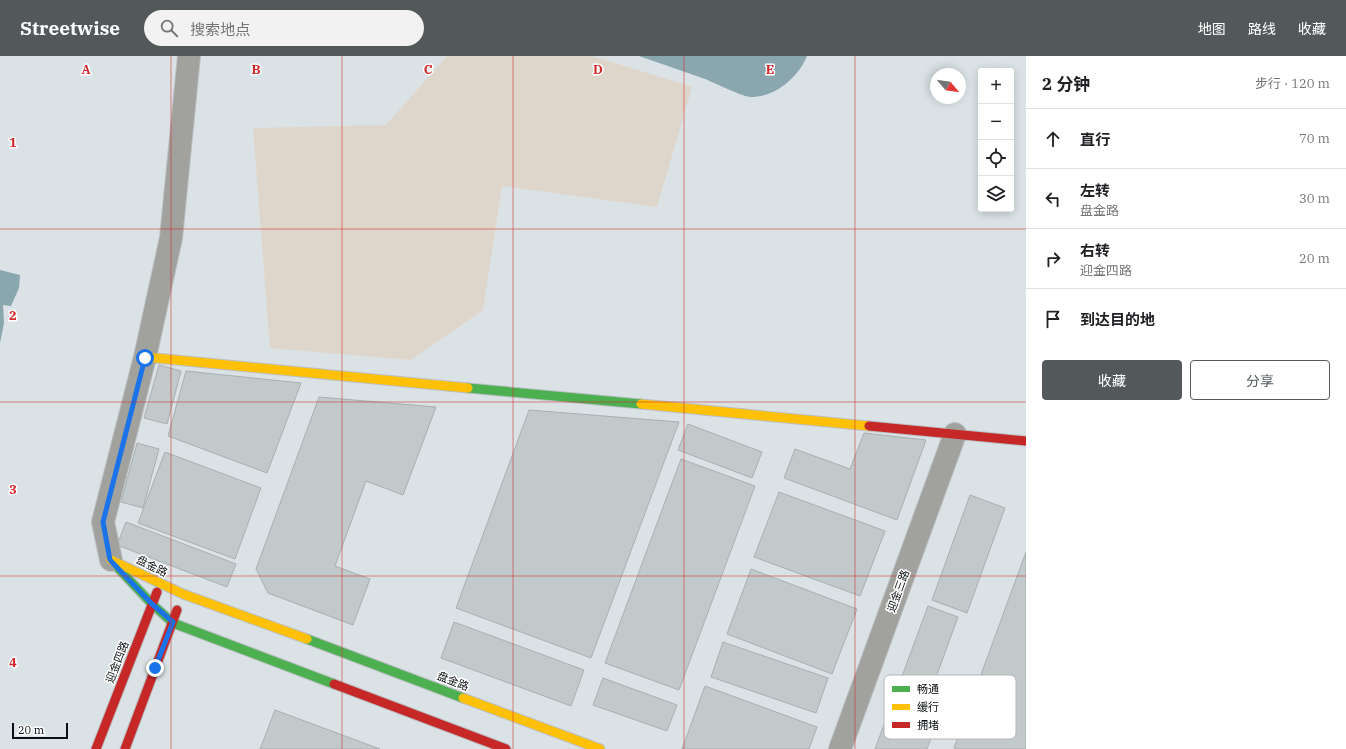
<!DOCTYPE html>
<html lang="zh">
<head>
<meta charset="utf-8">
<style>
	body { margin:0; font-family:"IBM Plex Serif","Noto Sans SC",serif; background:#f2f2f2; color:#202124 }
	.controls { position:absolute; right:12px; top:12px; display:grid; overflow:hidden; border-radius:4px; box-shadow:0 2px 10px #0003 }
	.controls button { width:36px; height:36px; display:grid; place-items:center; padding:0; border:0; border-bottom:1px solid #e0e0e0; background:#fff; color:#202124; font:20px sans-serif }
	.compass { position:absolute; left:930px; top:12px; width:36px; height:36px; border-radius:50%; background:#fff; box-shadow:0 2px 10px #0003; rotate:119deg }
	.scale { position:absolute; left:12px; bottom:10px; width:56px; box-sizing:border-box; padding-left:4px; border:2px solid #0a0f11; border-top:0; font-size:11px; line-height:14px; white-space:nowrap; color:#0a0f11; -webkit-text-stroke:3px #fff; paint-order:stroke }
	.stop { position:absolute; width:12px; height:12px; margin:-9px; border:3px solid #1a73e8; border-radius:50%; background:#fff }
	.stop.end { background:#1a73e8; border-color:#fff; box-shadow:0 1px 4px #0008 }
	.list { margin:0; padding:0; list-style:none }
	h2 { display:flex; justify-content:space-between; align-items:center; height:52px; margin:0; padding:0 16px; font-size:17px }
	h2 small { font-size:13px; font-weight:400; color:#757577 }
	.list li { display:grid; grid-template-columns:26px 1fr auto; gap:12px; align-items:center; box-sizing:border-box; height:60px; padding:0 16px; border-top:1px solid #e0e0e0 }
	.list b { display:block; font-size:15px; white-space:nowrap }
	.list p { margin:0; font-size:13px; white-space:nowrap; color:#757577 }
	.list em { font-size:13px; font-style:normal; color:#757577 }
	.actions { display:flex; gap:8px; padding:12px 16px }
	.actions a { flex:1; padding:9px 0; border:1px solid #53595b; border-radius:4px; text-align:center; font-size:14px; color:#53595b }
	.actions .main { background:#53595b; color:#fff }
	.icon { flex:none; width:22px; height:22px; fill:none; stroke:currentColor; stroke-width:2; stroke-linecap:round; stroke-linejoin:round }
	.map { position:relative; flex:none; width:1026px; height:693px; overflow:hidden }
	header { display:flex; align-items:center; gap:24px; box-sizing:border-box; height:56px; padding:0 20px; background:#53595b; color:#fff }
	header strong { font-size:19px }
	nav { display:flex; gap:22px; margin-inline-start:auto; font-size:14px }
	.search { width:280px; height:36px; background:#f2f2f2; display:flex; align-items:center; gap:10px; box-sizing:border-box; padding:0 14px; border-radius:22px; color:#757577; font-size:15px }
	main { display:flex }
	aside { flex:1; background:#fff }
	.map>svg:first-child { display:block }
	.green { fill:#dfd6cb }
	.water { fill:#8aa6af }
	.building { fill:#c2c9cb; stroke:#a9afb1 }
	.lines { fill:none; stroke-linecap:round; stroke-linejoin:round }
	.street-casing { stroke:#babfc2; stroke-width:24 }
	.fast-casing { stroke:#babfc2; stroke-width:11 }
	.slow-casing { stroke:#babfc2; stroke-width:11 }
	.jam-casing { stroke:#babfc2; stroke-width:11 }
	.street { stroke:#a1a19e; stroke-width:22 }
	.fast { stroke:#4caf50; stroke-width:9 }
	.slow { stroke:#ffc107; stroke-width:9 }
	.jam { stroke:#c62828; stroke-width:9 }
	.route { stroke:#1a73e8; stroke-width:5 }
	.grid { fill:none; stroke:#d62828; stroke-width:1; stroke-opacity:0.55 }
	.labels { text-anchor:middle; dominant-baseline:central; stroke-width:3; stroke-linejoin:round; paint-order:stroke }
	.street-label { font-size:11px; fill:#0a0f11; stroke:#fff }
	.key { fill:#fff; stroke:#b6b7b8; stroke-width:1 }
	.key-label { font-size:11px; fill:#0a0f11 }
	.grid-label { font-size:13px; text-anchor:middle; font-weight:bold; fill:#d62828; stroke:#fff; stroke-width:3; stroke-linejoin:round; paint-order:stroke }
</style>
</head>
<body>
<header>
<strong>Streetwise</strong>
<div class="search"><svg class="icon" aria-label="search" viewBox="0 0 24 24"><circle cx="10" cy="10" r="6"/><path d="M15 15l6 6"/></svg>搜索地点</div>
<nav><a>地图</a><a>路线</a><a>收藏</a></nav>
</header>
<main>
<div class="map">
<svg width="1026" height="693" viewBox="0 0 1026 693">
	<rect width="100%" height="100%" fill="#dae2e5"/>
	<path class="green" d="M447,0H593L692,31L657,151L502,130L483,254L411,304L270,292L253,72L386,69Z"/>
	<path class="water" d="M639,0H807C798,22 775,41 751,41C743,41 715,27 705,23C683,15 661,8 639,0Z
		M0,214L20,219L19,232L11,250L3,249L4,267L0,287Z"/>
	<path class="building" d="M159,309L181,315L167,368L144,362Z
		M186,315L301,327L267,417L168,380Z
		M319,341L436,351L403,439L366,425L335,510L370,523L353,569L268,537L256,513Z
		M529,354L679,366L591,602L456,552Z
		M688,368L762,396L752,422L678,394Z
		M864,377L926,384L897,464L784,422L795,393L850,413Z
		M137,387L159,393L143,452L121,446Z
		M165,396L261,432L235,503L138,467Z
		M681,403L755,430L679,634L605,607Z
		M779,436L885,475L860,540L754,501Z
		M970,439L1005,452L967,557L932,544Z
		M126,466L236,508L227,531L117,489Z
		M1026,496V693H957L954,692Z
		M751,513L857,553L832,618L727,578Z
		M928,550L958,561L923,657L938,663L927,693H875Z
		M454,566L584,614L571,650L441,602Z
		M723,586L828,622L816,657L711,621Z
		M603,622L677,649L667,675L593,649Z
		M705,630L817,671L809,693H682Z
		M275,654L380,693H260Z"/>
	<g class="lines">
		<g class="street-casing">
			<path id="street" d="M111,504L103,466L145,301L171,182L189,0
				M840,693L955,378"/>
		</g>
		<g class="fast-casing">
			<path id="fast" d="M468,332L641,348
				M119,513L152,548L173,567L334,628
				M307,583L463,642"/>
		</g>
		<g class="slow-casing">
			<path id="slow" d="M145,301L468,332
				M641,348L869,370
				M111,504L183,538L307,583
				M463,642L600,693"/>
		</g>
		<g class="jam-casing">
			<path id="jam" d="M869,370L1026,385
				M334,628L506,693
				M96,693L157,536
				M125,693L177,554"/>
		</g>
		<use href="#street" class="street"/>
		<use href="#fast" class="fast"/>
		<use href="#slow" class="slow"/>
		<use href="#jam" class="jam"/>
	</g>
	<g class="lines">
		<path class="route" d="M145,302L103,466L110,504L152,548L173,566L155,612"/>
	</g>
	<path class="grid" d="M171,0V693M342,0V693M513,0V693M684,0V693M855,0V693M0,173H1026M0,346H1026M0,520H1026"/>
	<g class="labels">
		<g class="street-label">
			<text transform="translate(152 510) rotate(26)">盘金路</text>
			<text transform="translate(898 535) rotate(-70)">迎金三路</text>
			<text transform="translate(117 606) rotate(-69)">迎金四路</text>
			<text transform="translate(453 625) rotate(21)">盘金路</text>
		</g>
	</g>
	<rect x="884" y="619" width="132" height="64" rx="6" class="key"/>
	<rect x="892" y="630" width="18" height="6" fill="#4caf50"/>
	<rect x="892" y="648" width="18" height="6" fill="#ffc107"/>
	<rect x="892" y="666" width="18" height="6" fill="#c62828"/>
	<g class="key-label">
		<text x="917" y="637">畅通</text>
		<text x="917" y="655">缓行</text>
		<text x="917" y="673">拥堵</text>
	</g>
	<g class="grid-label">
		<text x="86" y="18">A</text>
		<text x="256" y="18">B</text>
		<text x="428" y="18">C</text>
		<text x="598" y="18">D</text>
		<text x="770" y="18">E</text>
		<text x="13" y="91">1</text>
		<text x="13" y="264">2</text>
		<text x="13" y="438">3</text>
		<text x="13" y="611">4</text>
	</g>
</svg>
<div class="controls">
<button>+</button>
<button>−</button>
<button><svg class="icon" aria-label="locate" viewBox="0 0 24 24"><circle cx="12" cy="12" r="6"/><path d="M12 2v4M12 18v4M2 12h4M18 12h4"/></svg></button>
<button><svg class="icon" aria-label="layers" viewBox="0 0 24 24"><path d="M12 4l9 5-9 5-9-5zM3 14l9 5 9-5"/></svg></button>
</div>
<svg class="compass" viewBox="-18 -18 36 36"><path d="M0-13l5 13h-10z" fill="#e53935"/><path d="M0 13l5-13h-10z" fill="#757577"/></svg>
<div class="scale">20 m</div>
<div class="stop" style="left:145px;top:302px"></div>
<div class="stop end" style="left:155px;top:612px"></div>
</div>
<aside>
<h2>2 分钟<small>步行 · 120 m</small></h2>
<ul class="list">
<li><svg class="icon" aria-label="ahead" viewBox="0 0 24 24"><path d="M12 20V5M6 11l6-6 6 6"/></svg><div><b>直行</b></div><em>70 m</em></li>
<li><svg class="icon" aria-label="left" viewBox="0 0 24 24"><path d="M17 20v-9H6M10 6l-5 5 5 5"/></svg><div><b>左转</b><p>盘金路</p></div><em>30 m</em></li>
<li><svg class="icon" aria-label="right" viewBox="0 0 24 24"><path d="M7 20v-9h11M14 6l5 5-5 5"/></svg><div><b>右转</b><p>迎金四路</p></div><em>20 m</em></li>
<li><svg class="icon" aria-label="arrive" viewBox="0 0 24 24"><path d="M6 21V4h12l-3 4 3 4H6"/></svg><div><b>到达目的地</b></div></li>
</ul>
<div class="actions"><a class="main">收藏</a><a>分享</a></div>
</aside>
</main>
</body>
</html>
